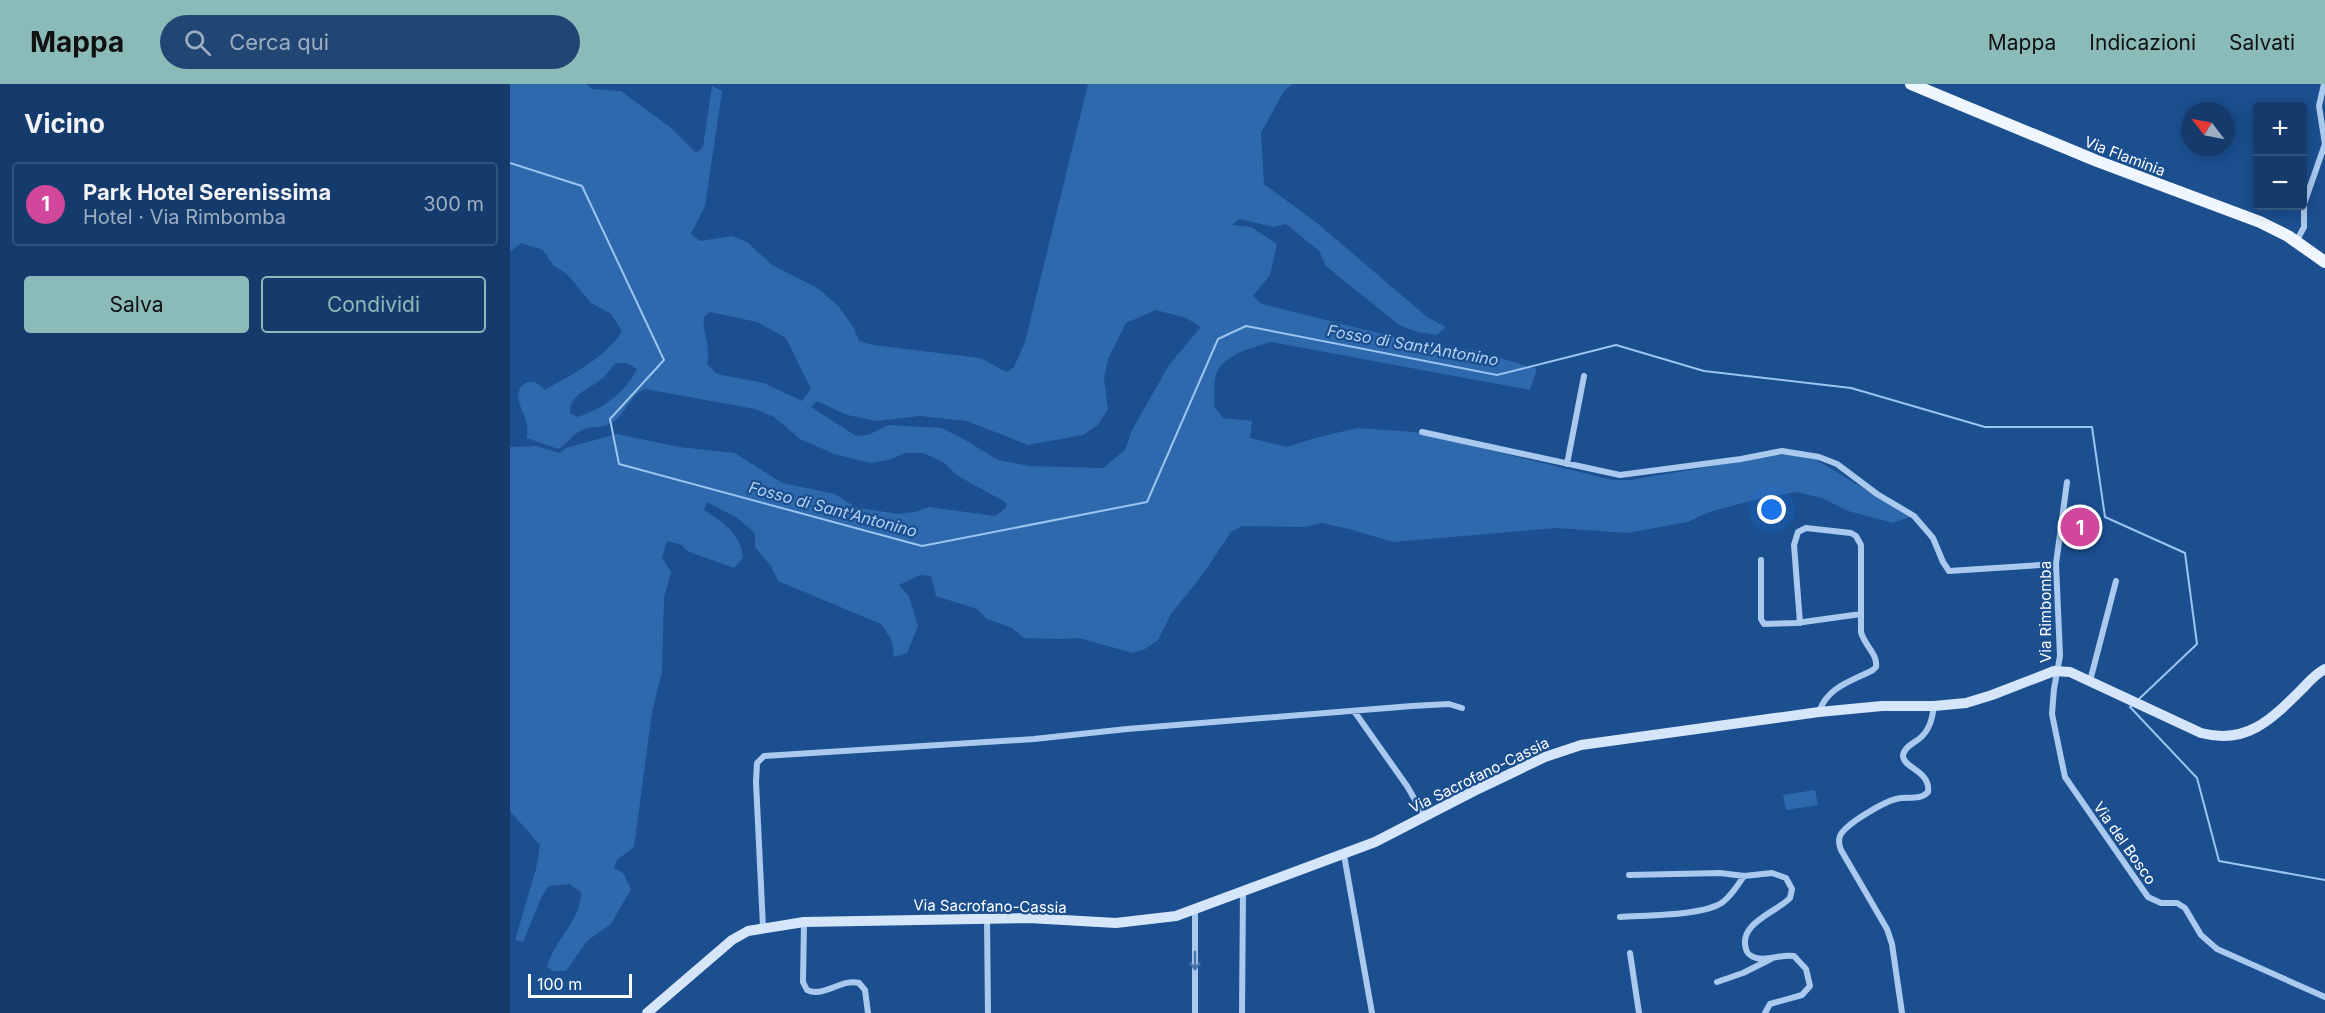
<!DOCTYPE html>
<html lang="it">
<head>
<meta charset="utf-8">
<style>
	body { margin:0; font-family:Inter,sans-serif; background:#214673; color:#f1f3f6 }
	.controls { position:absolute; right:18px; top:18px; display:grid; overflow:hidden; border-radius:6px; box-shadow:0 3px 15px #0003 }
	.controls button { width:54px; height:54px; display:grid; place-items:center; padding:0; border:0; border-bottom:2px solid #33557e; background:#143b6b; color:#f1f3f6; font:30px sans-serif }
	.compass { position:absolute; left:1671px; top:18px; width:54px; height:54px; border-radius:50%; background:#143b6b; box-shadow:0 3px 15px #0003; rotate:302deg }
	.scale { position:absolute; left:18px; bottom:15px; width:104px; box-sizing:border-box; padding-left:6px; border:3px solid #fff; border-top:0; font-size:16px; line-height:21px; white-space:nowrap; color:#fff; -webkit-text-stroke:4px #1b4f8f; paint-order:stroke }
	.you { position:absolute; left:1262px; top:426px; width:21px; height:21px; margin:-15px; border:4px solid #fff; border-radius:50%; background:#1a73e8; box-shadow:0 0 0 9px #1a73e833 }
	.badge { display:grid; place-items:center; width:39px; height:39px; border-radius:50%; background:#8bbbb9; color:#fff; font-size:20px; font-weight:700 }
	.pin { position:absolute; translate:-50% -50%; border:3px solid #fff; box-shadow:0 2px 6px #0006 }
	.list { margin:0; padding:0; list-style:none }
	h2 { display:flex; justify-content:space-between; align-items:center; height:78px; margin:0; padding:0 24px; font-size:26px }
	h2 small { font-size:20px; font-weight:400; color:#9dadc1 }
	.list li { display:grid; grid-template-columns:39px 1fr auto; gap:18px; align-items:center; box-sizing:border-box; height:84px; margin:0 12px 12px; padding:0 12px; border:2px solid #33557e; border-radius:6px }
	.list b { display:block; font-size:22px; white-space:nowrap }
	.list p { margin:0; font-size:20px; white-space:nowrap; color:#9dadc1 }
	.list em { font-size:20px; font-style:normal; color:#9dadc1 }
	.actions { display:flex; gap:12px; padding:18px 24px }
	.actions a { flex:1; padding:14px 0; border:2px solid #8bbbb9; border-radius:6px; text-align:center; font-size:21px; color:#8bbbb9 }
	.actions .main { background:#8bbbb9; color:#111 }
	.icon { flex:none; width:33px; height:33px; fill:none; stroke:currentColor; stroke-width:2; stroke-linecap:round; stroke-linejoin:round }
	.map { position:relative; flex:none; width:1815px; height:929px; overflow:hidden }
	header { display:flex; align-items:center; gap:36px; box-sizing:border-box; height:84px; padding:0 30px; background:#8bbbb9; color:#111 }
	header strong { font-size:28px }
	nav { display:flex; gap:33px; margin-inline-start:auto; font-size:21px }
	.search { width:420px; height:54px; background:#214673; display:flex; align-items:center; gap:15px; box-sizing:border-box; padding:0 21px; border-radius:33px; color:#9dadc1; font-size:22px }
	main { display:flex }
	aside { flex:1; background:#143b6b }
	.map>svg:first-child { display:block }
	.green { fill:#2e69ad; fill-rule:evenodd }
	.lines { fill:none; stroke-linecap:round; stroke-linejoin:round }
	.stream { stroke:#9cc4f0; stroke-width:2 }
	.street { stroke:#a9c9ee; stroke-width:6 }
	.secondary { stroke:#d6e6fa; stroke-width:10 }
	.primary { stroke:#f0f6ff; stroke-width:12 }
	.oneway { stroke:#4674ac }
	.labels { text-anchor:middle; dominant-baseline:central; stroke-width:4.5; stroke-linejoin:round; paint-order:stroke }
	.street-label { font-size:15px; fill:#fff; stroke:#1b4f8f }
	.water-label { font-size:16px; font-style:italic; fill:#b5d3f5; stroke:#1b4f8f }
</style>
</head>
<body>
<header>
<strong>Mappa</strong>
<div class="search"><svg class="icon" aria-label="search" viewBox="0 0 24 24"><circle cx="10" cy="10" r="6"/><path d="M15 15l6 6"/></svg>Cerca qui</div>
<nav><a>Mappa</a><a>Indicazioni</a><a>Salvati</a></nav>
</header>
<main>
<aside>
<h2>Vicino<small></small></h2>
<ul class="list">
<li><span class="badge" style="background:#d1479c">1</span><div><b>Park Hotel Serenissima</b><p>Hotel · Via Rimbomba</p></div><em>300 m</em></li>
</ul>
<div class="actions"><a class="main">Salva</a><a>Condividi</a></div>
</aside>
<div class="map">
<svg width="1815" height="929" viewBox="0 0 1815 929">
	<rect width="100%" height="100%" fill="#1b4f8f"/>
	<path class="green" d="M0,0H76L82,5L111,7L161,44L186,69L193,63L202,2L212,7L195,122L181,150L190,157L222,152L237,158L262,181L309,205L328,222L344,244L349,257L363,261L470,274L497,288L504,283L515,258L578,0H783L774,7L751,49L754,100L807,139L917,233L936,243L927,251L907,248L889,241L816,182L809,167L776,140L764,143L729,135L722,141L741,143L767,160L760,191L743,212L752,220L880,252L937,263L964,266L1027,285L1020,306L761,258C742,264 717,269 707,288C703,297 705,312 704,322L713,334L742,337L740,354L777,363L805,354L847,344L905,348L1103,396H1120L1275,370L1307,376L1400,433L1383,439L1338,427L1312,414L1286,408L1248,415L1199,428L1178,438L1118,449L1047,444L883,458L839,445L812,439L795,443L732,442L721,448L693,490L661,530L648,556L635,565L623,569L569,554L550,555L514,554L502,544L477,535L467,525L426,512L421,492L410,491L389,501L399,512L408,542L397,569L384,573L382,557L371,540L268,497L261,482L245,463V449L227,434L197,418L194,426C212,438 231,449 233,474L224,484L177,467L172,461L157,457L152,474L161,488L154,514L152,588L142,628L124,763L107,776L104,784L113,789L121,805L101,840L77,857L56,887H43L37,883C44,856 72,835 71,808L59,800L39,802L32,812L13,858L5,856L26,785L30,761L0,727V363L26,362L50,369L56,364L107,350L169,363L225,369L272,399L325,410L345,423L387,430L405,428L419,423L485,432L496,424L497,419L448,392L433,378L413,369H396L378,376L360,379L324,370L290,355L264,333L245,325L135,305C120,312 117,326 106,336C97,345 81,341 70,347C62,351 57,360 48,365L17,354C17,350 18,344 17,340C14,327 1,311 14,300C23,294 28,300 35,306C62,290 96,274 112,247L101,230L81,219L57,190L43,181L33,166L11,159L0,168ZM646,226L676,234L691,243L659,281L622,346L615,366L593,384L519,382L488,376L455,356L432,344L379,341L358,351L346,352L301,323L307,317L337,331L367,337L410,332L457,337L518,361L573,351L588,341L598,325L594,294L598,275L616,239ZM200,228L247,238L276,254L301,305L292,317L254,299L207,290L197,280C201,259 192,250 194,233ZM106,279H116L127,285C116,308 92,326 67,333L60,329C59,309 81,305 94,293C98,289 102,283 106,279Z
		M1305,706L1308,721L1276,726L1273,711Z"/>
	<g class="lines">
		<path class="stream" d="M0,79L72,102L154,276L100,335L109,380L412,462L637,418L708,255L736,242L987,291L1106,261L1194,287L1341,304L1475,343H1582L1595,433L1675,469L1687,560L1629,615
			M1622,621L1620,623L1687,694L1709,777L1815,796"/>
		<path class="street" d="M1786,158L1794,143V120L1815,60L1809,22L1814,0
			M912,348L1110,391L1231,375L1272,367L1309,373L1327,380L1367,410L1404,432L1423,454L1433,478L1439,487L1546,480
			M1057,380L1074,292
			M1557,398L1546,480L1550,572L1544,605L1542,630L1551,674L1555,693L1638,813L1651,819H1667L1675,824L1691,851L1707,865L1815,913
			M1251,476V535L1254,540L1286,539L1351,530
			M1290,539L1284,461L1288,448L1296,444L1341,449L1346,452L1351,461V548C1354,561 1368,570 1366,583L1363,586C1342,597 1317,603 1309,628
			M1580,597L1606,497
			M844,627L897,702L915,733
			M834,771L862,929
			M1119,791L1210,789L1234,792L1262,789L1276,794L1282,805L1280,814C1267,828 1228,839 1236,865C1237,870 1240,872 1246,874C1259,877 1271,870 1284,872L1296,885L1300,902L1292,911L1260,920L1255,929
			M1110,833C1135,831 1194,832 1213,818C1222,811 1228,801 1234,792
			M477,835L478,929
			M294,838L293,898L297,906C314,914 332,894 349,899L355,906L358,929
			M253,843L246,698L247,679L254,672L524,655L617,645L902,622L939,620L952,624
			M1120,869L1129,929
			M1207,898L1233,889L1261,875
			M685,929V826
			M732,929L733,808
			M1392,929L1382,860L1377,845L1331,766C1329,761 1328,757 1330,752C1335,740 1374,718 1386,715C1397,712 1410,717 1418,708C1421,687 1393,684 1393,672C1393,664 1404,659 1409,655C1420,646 1422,635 1424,622"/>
		<path class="secondary" d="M137,929L222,856L238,847L294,838L519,834L606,839L666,832L865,758L964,707L1035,673L1071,661L1309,628L1372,622H1424L1456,619L1482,611L1544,587L1560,588L1691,649C1736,661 1761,636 1791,606C1798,599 1805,590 1815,585"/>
		<path class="primary" d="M1401,0L1587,77L1750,138L1778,152L1815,178"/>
	</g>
	<defs><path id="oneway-shaft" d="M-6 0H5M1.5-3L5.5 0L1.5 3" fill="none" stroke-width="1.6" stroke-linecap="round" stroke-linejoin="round" transform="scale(1.5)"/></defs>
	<use class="oneway" href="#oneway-shaft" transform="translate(685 877) rotate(90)"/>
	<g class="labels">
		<g class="street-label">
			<text transform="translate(1615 72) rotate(21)">Via Flaminia</text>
			<text transform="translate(1535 528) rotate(-90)">Via Rimbomba</text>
			<text transform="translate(969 691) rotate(-26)">Via Sacrofano-Cassia</text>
			<text transform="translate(1615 759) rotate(55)">Via del Bosco</text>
			<text transform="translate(480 822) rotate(1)">Via Sacrofano-Cassia</text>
		</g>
		<g class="water-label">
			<text transform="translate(903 261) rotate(10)">Fosso di Sant'Antonino</text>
			<text transform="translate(323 425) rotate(15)">Fosso di Sant'Antonino</text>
		</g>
	</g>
</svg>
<div class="controls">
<button>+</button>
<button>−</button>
</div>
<svg class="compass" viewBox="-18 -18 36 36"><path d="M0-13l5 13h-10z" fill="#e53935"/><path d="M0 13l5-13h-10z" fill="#9dadc1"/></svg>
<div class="scale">100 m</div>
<div class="you"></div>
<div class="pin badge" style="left:1570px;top:443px;background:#d1479c">1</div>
</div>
</main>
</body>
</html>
